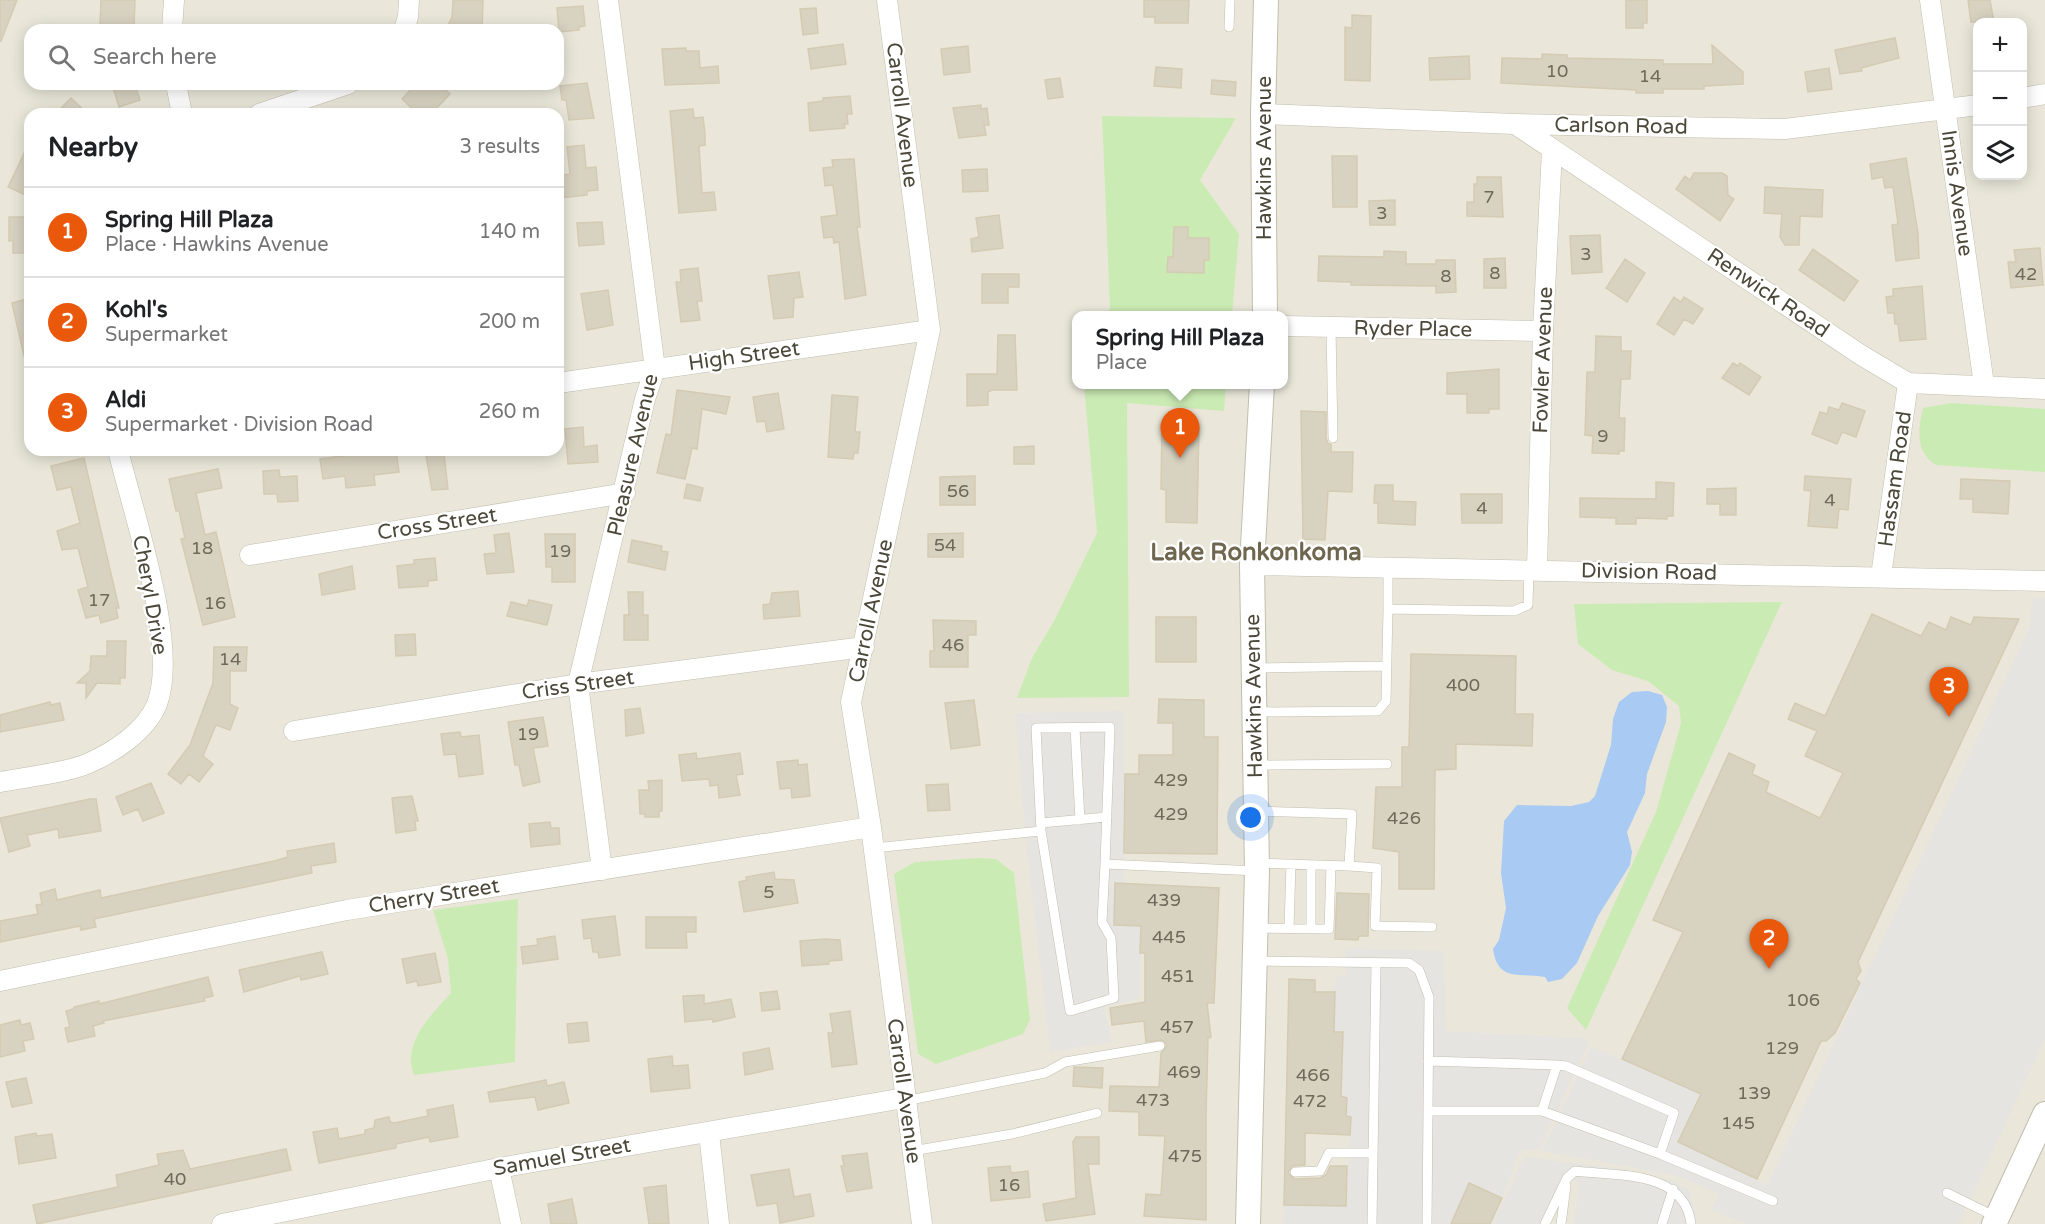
<!DOCTYPE html>
<html lang="en">
<head>
<meta charset="utf-8">
<style>
	body { margin:0; font-family:"Varela Round",sans-serif; background:#f2f2f2; color:#202124 }
	.controls { position:absolute; right:18px; top:18px; display:grid; overflow:hidden; border-radius:12px; box-shadow:0 3px 15px #0003 }
	.controls button { width:54px; height:54px; display:grid; place-items:center; padding:0; border:0; border-bottom:2px solid #e0e0e0; background:#fff; color:#202124; font:30px sans-serif }
	.you { position:absolute; left:1251px; top:818px; width:21px; height:21px; margin:-15px; border:4px solid #fff; border-radius:50%; background:#1a73e8; box-shadow:0 0 0 9px #1a73e833 }
	.badge { display:grid; place-items:center; width:39px; height:39px; border-radius:50%; background:#ea580c; color:#fff; font-size:20px; font-weight:700 }
	.pin { position:absolute; translate:-50% -50px; filter:drop-shadow(0 2px 3px #0008) }
	.pin::after { content:''; position:absolute; top:32px; width:21px; height:18px; background:inherit; clip-path:polygon(0 0,100% 0,50% 100%) }
	.popup { position:absolute; left:1072px; top:311px; width:216px; height:78px; box-sizing:border-box; display:grid; place-content:center; border-radius:12px; background:#fff; filter:drop-shadow(0 2px 4px #0005); font-size:20px; white-space:nowrap; color:#757577 }
	.popup b { font-size:22px; color:#202124 }
	.popup::after { content:''; position:absolute; left:50%; top:100%; margin-left:-12px; border:12px solid transparent; border-top-color:#fff }
	.list { margin:0; padding:0; list-style:none }
	h2 { display:flex; justify-content:space-between; align-items:center; height:78px; margin:0; padding:0 24px; font-size:26px }
	h2 small { font-size:20px; font-weight:400; color:#757577 }
	.list li { display:grid; grid-template-columns:39px 1fr auto; gap:18px; align-items:center; box-sizing:border-box; height:90px; padding:0 24px; border-top:2px solid #e0e0e0 }
	.list b { display:block; font-size:22px; white-space:nowrap }
	.list p { margin:0; font-size:20px; white-space:nowrap; color:#757577 }
	.list em { font-size:20px; font-style:normal; color:#757577 }
	.icon { flex:none; width:33px; height:33px; fill:none; stroke:currentColor; stroke-width:2; stroke-linecap:round; stroke-linejoin:round }
	.map { position:relative; flex:none; width:2045px; height:1224px; overflow:hidden }
	.search { position:absolute; background:#fff; box-shadow:0 3px 15px #0003; left:24px; top:24px; width:540px; height:66px; display:flex; align-items:center; gap:15px; box-sizing:border-box; padding:0 21px; border-radius:18px; color:#757577; font-size:22px }
	.panel { position:absolute; background:#fff; box-shadow:0 3px 15px #0003; left:24px; top:108px; width:540px; height:348px; border-radius:18px }
	.map>svg:first-child { display:block }
	.residential { fill:#eae7da; fill-rule:evenodd }
	.green { fill:#cbebb4 }
	.parking { fill:#e5e4e0 }
	.water { fill:#a8caf3 }
	.building { fill:#d8d2c1; stroke:#d4cbb3; stroke-width:1.5 }
	.lines { fill:none; stroke-linecap:round; stroke-linejoin:round }
	.service-casing { stroke:#c2beae; stroke-width:10 }
	.minor-casing { stroke:#c2beae; stroke-width:21 }
	.tertiary-casing { stroke:#c2beae; stroke-width:26 }
	.service { stroke:#fff; stroke-width:9 }
	.minor { stroke:#fff; stroke-width:20 }
	.tertiary { stroke:#fff; stroke-width:24 }
	.labels { text-anchor:middle; dominant-baseline:central; stroke-width:4.5; stroke-linejoin:round; paint-order:stroke }
	.number-label { font-size:18px; fill:#6e6a5b }
	.street-label { font-size:21px; fill:#4b4739; stroke:#fff }
	.quarter-label { font-size:24px; font-weight:bold; fill:#6f664f; stroke:#fff }
</style>
</head>
<body>
<div class="map">
<svg width="2045" height="1224" viewBox="0 0 2045 1224">
	<rect width="100%" height="100%" fill="#f6f4ec"/>
	<path class="residential" d="M0,0H2045V1224H0ZM1978,22H2022V176H1978ZM30,30H558V84H30ZM30,114H558V450H30ZM1076,316H1284V384H1076Z"/>
	<path class="green" d="M1102,116L1236,118L1200,180L1239,234L1232,315H1106L1110,309Z
		M1084,385H1226L1224,411L1127,403L1129,697L1017,698L1032,658L1054,621L1097,533Z
		M1951,403L2045,409V472L1936,465C1915,453 1918,429 1923,408Z
		M1782,602L1586,1030L1567,1008L1656,812L1681,723L1679,706L1648,681L1612,670L1578,644L1574,604Z
		M977,858L996,859L1014,873L1030,1020L1023,1034L936,1064L918,1054L894,874L915,862Z
		M518,899L515,1062L414,1075C401,1043 432,1014 451,993L448,959L433,910Z"/>
	<path class="parking" d="M2032,598L2045,599V1039L1959,1224H1746L1710,1210L1719,1194L1678,1176L1542,1151L1591,1046L1701,1094L1678,1142L1767,1185L2030,626Z
		M1124,711V884L1115,883L1114,924L1141,926L1140,998L1104,1007L1112,1042L1050,1052L1027,851L1015,713Z
		M1345,948L1444,951L1446,1031L1585,1038L1589,1043L1539,1150L1520,1151L1502,1198L1469,1184L1451,1224H1283L1284,1205L1346,1206L1350,1132L1346,1116L1347,1098L1341,1096L1343,1032H1327L1337,975L1346,976Z
		M1524,1157L1623,1169L1671,1180L1689,1190L1697,1218L1696,1224H1574L1579,1182L1561,1181L1543,1224H1492Z"/>
	<path class="water" d="M1648,691L1662,695L1667,707L1666,722L1647,774L1645,793L1627,832L1632,852L1630,865L1598,916L1577,963L1562,979L1548,982L1545,977C1520,972 1498,983 1493,949L1499,940L1506,908L1501,873L1504,821L1517,805L1571,806L1589,802L1595,796L1605,764L1611,745L1613,719L1619,702L1632,692Z"/>
	<path class="building" d="M0,0H17L1,41H0Z
		M101,0H135L134,27L100,26Z
		M453,0H483L482,30H446L452,17Z
		M1144,0H1189L1188,23H1155V17H1144Z
		M1626,0H1647V23H1643V28H1626Z
		M1968,0H1990L1994,22H1971Z
		M583,6L585,26L579,27V30L559,32L557,8Z
		M816,8L818,33L803,35L800,9Z
		M1352,15L1371,16L1370,81L1345,80V27L1352,28Z
		M1895,38L1899,58L1861,68L1862,71L1840,74L1835,50Z
		M843,44L846,64L811,69L808,49Z
		M1712,45L1743,72V84L1704,86V89H1663V93H1636V90L1501,83L1502,58L1542,59V54L1567,55V58L1663,60V64H1713Z
		M968,46L970,72L944,75L941,49Z
		M686,48V51H699L700,68L718,66L719,83L665,85L662,49Z
		M1469,56L1470,79L1430,80L1429,58Z
		M1156,67L1182,69L1181,88L1154,86Z
		M1829,68L1832,89L1808,92L1805,72Z
		M1060,78L1063,97L1048,99L1045,80Z
		M1212,80L1236,82L1235,96L1211,94Z
		M587,83L594,118L569,120L566,100H562L560,86Z
		M112,84H135L140,100L119,107Z
		M416,84H440L450,94L431,114H418L402,99Z
		M850,96L852,114H847L848,124H844L845,128L810,131L808,103L823,101V98Z
		M71,98L88,114H55Z
		M981,105V109L987,108L989,125H984L986,135L959,138L953,108Z
		M693,109L694,118L703,117L705,134V145L699,146L702,193L714,192L716,210L679,213L670,111Z
		M30,141V197L8,187Z
		M584,145L586,168L596,167L598,190L587,191V195L560,198L558,176L570,174L567,147Z
		M1332,156H1357V207H1333Z
		M1906,158L1918,233L1919,258L1896,261L1892,225L1898,224L1893,187L1885,188L1883,177L1872,179L1870,164Z
		M854,159L860,227H857L866,295L845,299L839,242L834,243L833,237L824,238L821,217L837,215L833,185L825,186L823,168L833,167L832,160Z
		M987,169L988,191L963,192L962,170Z
		M1694,173H1722L1727,176L1728,195L1734,199L1720,221L1676,189L1685,176L1690,180Z
		M1477,177H1501L1503,217L1467,216V202H1474V184H1477Z
		M1765,187L1823,190L1822,217L1800,216L1799,245H1785L1780,237L1782,214L1764,213Z
		M1395,200V225H1370L1369,201Z
		M999,215L1003,248L972,252L971,239L979,237L976,218Z
		M9,217H30V253H13V240L9,241Z
		M602,222L604,244L579,246L577,223Z
		M1174,227H1188V238H1209V260H1204V273L1167,272L1168,257H1173Z
		M1600,235L1602,272L1572,274L1570,236Z
		M2040,248L2043,285L2011,288L2008,262H2016L2014,250Z
		M1813,249L1858,281L1844,301L1799,270Z
		M1384,251L1406,252V264H1436V260H1455L1456,292L1436,293V286L1351,285V282L1318,281L1319,256L1384,257Z
		M1505,258L1506,288H1484V259Z
		M1625,259L1645,273L1627,302L1606,288Z
		M698,268L702,301H697L700,320L681,322L676,282H681L680,270Z
		M799,272L803,297L794,298L793,317L774,319L768,276Z
		M982,274H1019V287H1008V303H982Z
		M1922,286L1926,339L1900,341L1898,324H1895L1894,313H1888L1886,297L1893,296V289Z
		M608,290L613,325L587,330L581,294Z
		M1674,297L1681,302L1684,297L1703,309L1693,324L1684,319L1674,335L1657,324Z
		M30,298V356H24L12,303Z
		M998,335H1015L1017,390H992L988,392V405L967,406V374H997Z
		M1596,336L1621,337V351H1631L1630,379H1621L1619,418H1625L1624,451H1619V454L1592,453L1593,436L1585,435L1587,372H1595Z
		M1733,363L1738,366L1740,363L1761,377L1749,395L1722,378Z
		M1499,369V409H1489V413H1467V394H1447V373Z
		M677,390L730,397L726,414L702,409L697,449L692,448L685,479L657,473L666,434L671,435Z
		M778,393L784,429L767,432L765,421L757,422L753,397Z
		M832,395L858,397L855,432H860L858,453H854L853,459L828,457Z
		M1842,403L1865,411L1856,437L1842,432L1837,444L1812,434L1820,412L1827,414L1829,407L1839,410Z
		M1301,411L1326,412V438L1328,444H1331V452H1353L1352,492L1328,491L1325,540L1303,539Z
		M1162,426L1199,427L1197,523L1166,522V490L1161,489Z
		M583,427L584,447L597,445L598,462L568,464L565,429Z
		M1034,446V464H1014V447Z
		M367,450H396L399,472L374,475L375,485L346,488L345,476L323,479L320,459L367,453Z
		M444,454L448,489L432,490L426,456Z
		M84,458L119,608H116L118,618L101,623L99,615L86,618L78,590L88,587L78,548L62,550L57,531L80,523L71,487L57,490L51,466Z
		M218,469L222,488L196,493L205,535L216,532L235,617L203,625L181,539L185,538L179,511H176L169,479Z
		M279,470L280,477L297,476L298,501L278,502L277,494H264L263,471Z
		M975,476V505H940V477Z
		M1805,476L1851,479L1848,510L1839,509L1837,528L1808,526L1811,491L1804,490Z
		M1961,479L2010,481L2008,514L1973,512V499H1960Z
		M1656,482L1674,483L1673,516H1667V519L1636,518V524H1616V518L1580,517V498L1656,499Z
		M687,484L703,488L700,501L684,498Z
		M1375,485H1393V501L1416,502L1415,525L1378,523V503H1374Z
		M1736,488V515H1720V504H1707V489Z
		M1461,494H1502V523H1462Z
		M509,533L514,572L487,574L484,554L496,553L494,535Z
		M963,533V557H928V534Z
		M545,534H575V582H552V567H546Z
		M632,540L662,546L661,551L668,552L665,570L628,562Z
		M435,558L437,580L428,581V586L399,588L397,566L414,564V560Z
		M352,566L355,589L322,595L319,574Z
		M798,591L800,616L764,619L763,605L770,604L772,593Z
		M628,592H643V615H648V640H624V615H629Z
		M529,600L552,605L547,625L507,616L511,602L527,606Z
		M1872,614L1921,636L1929,622L1946,630L1951,617L1971,625L1974,617L2019,619L1858,962L1861,971L1856,979L1860,983L1835,1033L1826,1041H1821L1757,1179L1678,1142L1701,1094L1622,1059L1683,932L1653,920L1729,753L1755,765L1752,774L1769,782L1766,792L1820,818L1843,773L1805,756L1817,731L1788,719L1795,703L1825,716Z
		M1156,617H1196V662H1156Z
		M933,620L976,621V635H968V667H930V651H934Z
		M415,634L416,655L396,656L395,635Z
		M107,641H126L125,678H120V684L97,683L86,698V683H77L90,671L91,656H107Z
		M214,647H247L246,671H230V704L238,708L230,730L216,725L203,756L213,764L199,782L189,774L181,784L168,774L190,745L213,683Z
		M1411,654L1516,656L1515,714H1533L1532,746L1456,744V769L1435,770L1434,889H1399V852L1373,848L1376,787H1402V747H1409Z
		M1159,699L1204,700V737H1218L1217,854L1124,853L1125,774H1139V755H1173V723H1158Z
		M974,700L980,745L951,749L945,703Z
		M50,702L51,705L60,703L64,720L0,732V715Z
		M640,708L644,733L626,736L625,710Z
		M543,717L548,746L533,748L540,782L523,786L519,765H515L508,722Z
		M460,732L461,737L479,735L483,774L459,777L456,754L444,755L441,734Z
		M696,753L697,759L740,753L743,774L736,775L740,795L719,798L718,785L710,786L709,779L682,781L679,755Z
		M798,760V765L807,764L810,796L792,798L791,788L780,789L777,762Z
		M662,780V811H659V817H645V814H640L639,790H649L648,781Z
		M151,783L164,813L143,821L138,809L123,815L116,797Z
		M948,784L950,810L928,811L926,785Z
		M412,796L418,821H415L416,830L396,833L392,798Z
		M90,799H96L101,831L59,838L58,829L27,835L30,846L9,852L0,818Z
		M550,822L551,828H559L560,844L531,847L529,824Z
		M334,843L336,862L311,866L312,873L94,919L96,927L81,930L80,926L0,942V921L38,914L36,905L42,904L40,893L55,889L57,900L100,890L101,898L274,861L288,857L287,851Z
		M774,872L775,879L794,880L798,903L744,912L739,882L747,880L746,877Z
		M1115,883L1219,888L1214,1003H1207L1211,1037L1208,1038L1206,1114V1220L1144,1216L1146,1194L1161,1195L1165,1136L1139,1135V1112L1109,1111L1110,1086L1159,1087L1161,1053L1167,1045L1162,1040L1146,1042L1144,1021L1112,1025L1110,1008L1145,1002V953H1140L1141,926L1114,925Z
		M1337,893L1369,894L1368,936H1359L1358,940L1335,939Z
		M615,916L620,955L599,958L598,952H593L591,938L584,939L582,920Z
		M646,917H696V932H686L687,948H646Z
		M555,936L558,959L523,964L521,947L538,945L537,939Z
		M826,939L840,940L842,960L829,961V964L802,966L800,941Z
		M322,952L328,974L301,980L300,976L244,992L239,970Z
		M435,953L441,982L418,986L417,981L407,983L402,959Z
		M208,977L213,996L204,998L205,1001L103,1021L104,1023L93,1026L95,1036L68,1042L65,1028L70,1027L66,1011L74,1009V1007L99,1001V1004Z
		M1289,979L1315,980V992H1335L1334,1032H1343L1341,1096L1347,1098L1346,1116L1351,1117L1350,1135L1305,1133V1165L1292,1166L1288,1173L1295,1179L1320,1178L1326,1175L1330,1166H1347L1346,1206L1284,1205Z
		M777,991L780,1009L762,1011L760,993Z
		M704,995V1004L731,999L735,1017L713,1022V1019L685,1022L683,996Z
		M850,1011L857,1064L832,1067L828,1033H833L830,1014Z
		M20,1020L21,1025L30,1023L34,1039L23,1041L25,1051L0,1057V1025Z
		M587,1022L589,1041L569,1043L567,1024Z
		M769,1048L773,1069L745,1075L743,1053Z
		M672,1056L673,1066L688,1065L690,1088L651,1092L648,1059Z
		M1074,1067L1103,1068L1102,1088L1073,1086Z
		M26,1078L32,1103L12,1107L6,1082Z
		M546,1080L547,1086L564,1082L569,1103L538,1110L535,1097L490,1102L488,1092Z
		M453,1105L458,1137L430,1142L429,1137L396,1144V1148L319,1163L313,1132L337,1128L339,1139L365,1134V1130L374,1128L375,1120L389,1117L390,1122L394,1123L428,1116L427,1110Z
		M36,1133L37,1136L52,1134L56,1158L19,1164L15,1137Z
		M1076,1137H1099V1164H1088L1095,1214L1046,1221L1043,1204L1076,1198L1073,1142Z
		M286,1149L291,1170L37,1224L33,1205L118,1187L116,1175L159,1165L157,1154L183,1150L190,1169Z
		M867,1153L872,1188L847,1192L841,1166H844L842,1156Z
		M1010,1166L1011,1173L1028,1171L1030,1197L991,1201L988,1168Z
		M789,1169L794,1197L810,1194L814,1216L780,1223L777,1203L757,1206L751,1175Z
		M1469,1183L1502,1198L1490,1224H1451Z
		M666,1185L669,1224H649L644,1188Z
		M572,1199L577,1224H551L548,1204Z"/>
	<g class="lines">
		<g class="service-casing">
			<path id="service" d="M1229,27L1230,0
				M1331,327L1333,438
				M1388,568V609L1514,611L1528,605L1529,569
				M1254,668L1387,666
				M1255,712L1378,711L1386,701L1388,609
				M1075,728L1080,820
				M1257,765L1387,764
				M1256,811L1352,814L1349,866L1257,863
				M1041,823L1107,817
				M874,848L1041,831
				M1105,864L1102,922L1111,938L1114,998L1070,1011L1041,831L1036,728L1110,727L1105,864L1257,871
				M1349,866L1377,868L1375,926L1432,927
				M1258,928L1329,929L1331,866
				M1289,928L1291,864
				M1311,928V865
				M1257,961L1409,963L1419,970L1429,997L1427,1224
				M1428,1061L1557,1065
				M905,1101L1045,1073L1065,1062L1160,1046
				M1428,1111H1542L1660,1154L1773,1201
				M1542,1111L1557,1065L1566,1066L1674,1113L1660,1154
				M912,1151L1012,1134L1097,1113
				M1295,1172L1320,1171L1329,1153H1373
				M1947,1193L1996,1217
				M1372,1224L1376,963
				M1545,1224L1567,1178L1575,1171C1617,1176 1685,1170 1691,1224
				M1561,1224L1566,1186
				M1662,1224L1673,1189"/>
		</g>
		<g class="minor-casing">
			<path id="minor" d="M887,0L930,330L851,702L871,827L922,1224
				M1930,0L1984,385
				M172,30L174,0
				M404,30L408,17L409,0
				M176,84L182,114
				M2022,98L2045,94
				M259,114L348,84
				M1263,114L1515,124L1785,129L1978,105
				M1515,124L1861,355L1908,383L2045,389
				M1284,326L1543,331
				M558,383L930,330
				M250,555L625,493
				M1252,565L2045,581
				M1537,570L1543,331L1552,150
				M1881,576L1908,383
				M294,731L578,684L864,647
				M0,782C25,777 67,773 89,763C114,752 146,731 157,704C179,645 133,513 118,450
				M602,870L578,684L645,399L655,369L608,0
				M0,981L347,910L871,827
				M709,1133L719,1224
				M499,1168L511,1224
				M222,1224L499,1168L904,1098"/>
		</g>
		<g class="tertiary-casing">
			<path id="tertiary" d="M1265,316L1263,114L1266,0
				M1248,1224L1257,871L1252,565L1262,384
				M1994,1224L2045,1114"/>
		</g>
		<use href="#service" class="service"/>
		<use href="#minor" class="minor"/>
		<use href="#tertiary" class="tertiary"/>
	</g>
	<g class="labels">
		<g class="number-label">
			<text x="1557" y="71">10</text>
			<text x="1650" y="76">14</text>
			<text x="1489" y="197">7</text>
			<text x="1382" y="213">3</text>
			<text x="1586" y="254">3</text>
			<text x="1495" y="273">8</text>
			<text x="2026" y="274">42</text>
			<text x="1446" y="276">8</text>
			<text x="1603" y="436">9</text>
			<text x="958" y="491">56</text>
			<text x="1830" y="500">4</text>
			<text x="1482" y="508">4</text>
			<text x="945" y="545">54</text>
			<text x="202" y="548">18</text>
			<text x="560" y="551">19</text>
			<text x="99" y="600">17</text>
			<text x="215" y="603">16</text>
			<text x="953" y="645">46</text>
			<text x="230" y="659">14</text>
			<text x="1463" y="685">400</text>
			<text x="528" y="734">19</text>
			<text x="1171" y="780">429</text>
			<text x="1171" y="814">429</text>
			<text x="1404" y="818">426</text>
			<text x="769" y="892">5</text>
			<text x="1164" y="900">439</text>
			<text x="1169" y="937">445</text>
			<text x="1178" y="976">451</text>
			<text x="1803" y="1000">106</text>
			<text x="1177" y="1027">457</text>
			<text x="1782" y="1048">129</text>
			<text x="1184" y="1072">469</text>
			<text x="1313" y="1075">466</text>
			<text x="1754" y="1093">139</text>
			<text x="1153" y="1100">473</text>
			<text x="1310" y="1101">472</text>
			<text x="1738" y="1123">145</text>
			<text x="1185" y="1156">475</text>
			<text x="175" y="1179">40</text>
			<text x="1009" y="1185">16</text>
		</g>
		<g class="street-label">
			<text transform="translate(902 115) rotate(83)">Carroll Avenue</text>
			<text transform="translate(1621 126) rotate(1)">Carlson Road</text>
			<text transform="translate(1264 158) rotate(-90)">Hawkins Avenue</text>
			<text transform="translate(1957 193) rotate(82)">Innis Avenue</text>
			<text transform="translate(1768 293) rotate(34)">Renwick Road</text>
			<text transform="translate(1413 329) rotate(1)">Ryder Place</text>
			<text transform="translate(744 356) rotate(-8)">High Street</text>
			<text transform="translate(1543 360) rotate(-88)">Fowler Avenue</text>
			<text transform="translate(633 455) rotate(-77)">Pleasure Avenue</text>
			<text transform="translate(1895 479) rotate(-82)">Hassam Road</text>
			<text transform="translate(437 524) rotate(-9)">Cross Street</text>
			<text transform="translate(1649 572) rotate(1)">Division Road</text>
			<text transform="translate(150 595) rotate(80)">Cheryl Drive</text>
			<text transform="translate(871 611) rotate(-78)">Carroll Avenue</text>
			<text transform="translate(578 685) rotate(-8)">Criss Street</text>
			<text transform="translate(1254 696) rotate(-91)">Hawkins Avenue</text>
			<text transform="translate(434 896) rotate(-9)">Cherry Street</text>
			<text transform="translate(904 1091) rotate(82)">Carroll Avenue</text>
			<text transform="translate(562 1157) rotate(-10)">Samuel Street</text>
		</g>
		<g class="quarter-label">
			<text x="1256" y="552">Lake Ronkonkoma</text>
		</g>
	</g>
</svg>
<div class="controls">
<button>+</button>
<button>−</button>
<button><svg class="icon" aria-label="layers" viewBox="0 0 24 24"><path d="M12 4l9 5-9 5-9-5zM3 14l9 5 9-5"/></svg></button>
</div>
<div class="you"></div>
<div class="pin badge" style="left:1180px;top:458px">1</div>
<div class="popup"><b>Spring Hill Plaza</b>Place</div>
<div class="pin badge" style="left:1769px;top:969px">2</div>
<div class="pin badge" style="left:1949px;top:717px">3</div>
<div class="search"><svg class="icon" aria-label="search" viewBox="0 0 24 24"><circle cx="10" cy="10" r="6"/><path d="M15 15l6 6"/></svg>Search here</div>
<section class="panel">
<h2>Nearby<small>3 results</small></h2>
<ul class="list">
<li><span class="badge">1</span><div><b>Spring Hill Plaza</b><p>Place · Hawkins Avenue</p></div><em>140 m</em></li>
<li><span class="badge">2</span><div><b>Kohl's</b><p>Supermarket</p></div><em>200 m</em></li>
<li><span class="badge">3</span><div><b>Aldi</b><p>Supermarket · Division Road</p></div><em>260 m</em></li>
</ul>
</section>
</div>
</body>
</html>
